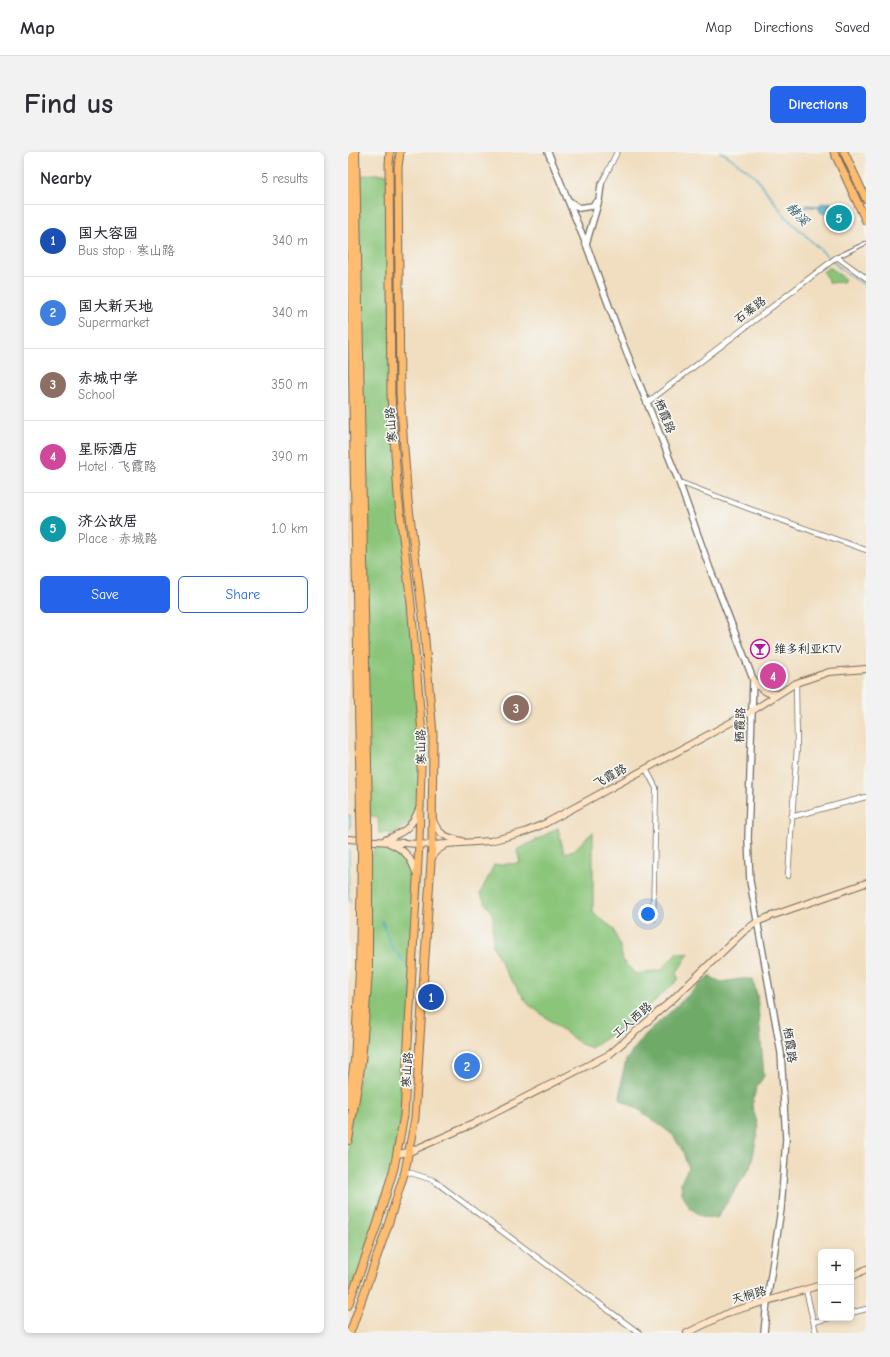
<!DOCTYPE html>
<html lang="en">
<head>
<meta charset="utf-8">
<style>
	body { margin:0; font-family:"Comic Neue","LXGW WenKai TC",sans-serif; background:#f2f2f3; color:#2b2b33 }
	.controls { position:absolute; right:12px; bottom:12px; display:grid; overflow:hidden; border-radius:6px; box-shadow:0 2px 6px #0003 }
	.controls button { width:36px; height:36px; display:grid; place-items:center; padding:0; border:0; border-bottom:1px solid #e1e1e2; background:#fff; color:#2b2b33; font:20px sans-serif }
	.you { position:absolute; left:300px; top:762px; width:14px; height:14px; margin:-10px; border:3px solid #fff; border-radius:50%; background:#1a73e8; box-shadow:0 0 0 6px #1a73e833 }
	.badge { display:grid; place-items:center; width:26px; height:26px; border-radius:50%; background:#2563eb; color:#fff; font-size:13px; font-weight:700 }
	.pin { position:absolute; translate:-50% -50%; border:2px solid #fff; box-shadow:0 1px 4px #0006 }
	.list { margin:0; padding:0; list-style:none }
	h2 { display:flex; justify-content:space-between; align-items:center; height:52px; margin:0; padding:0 16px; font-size:17px }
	h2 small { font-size:13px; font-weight:400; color:#7c7c81 }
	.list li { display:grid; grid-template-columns:26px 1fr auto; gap:12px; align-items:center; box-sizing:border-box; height:72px; padding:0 16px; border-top:1px solid #e1e1e2 }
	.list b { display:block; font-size:15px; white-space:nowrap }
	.list p { margin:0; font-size:13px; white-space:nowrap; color:#7c7c81 }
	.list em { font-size:13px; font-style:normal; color:#7c7c81 }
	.actions { display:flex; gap:8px; padding:12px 16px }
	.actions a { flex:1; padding:9px 0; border:1px solid #2563eb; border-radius:6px; text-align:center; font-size:14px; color:#2563eb }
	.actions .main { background:#2563eb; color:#fff }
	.map { position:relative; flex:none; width:518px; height:1181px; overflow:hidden; border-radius:6px }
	header { display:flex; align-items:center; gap:24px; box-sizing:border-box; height:56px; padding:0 20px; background:#fff; border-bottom:1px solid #e1e1e2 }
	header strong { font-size:19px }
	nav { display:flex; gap:22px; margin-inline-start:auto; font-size:14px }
	.intro { display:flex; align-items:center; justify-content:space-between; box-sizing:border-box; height:96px; padding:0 24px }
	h1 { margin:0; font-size:28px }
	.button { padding:10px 18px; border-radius:6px; background:#2563eb; color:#fff; font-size:14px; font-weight:700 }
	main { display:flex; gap:24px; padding:0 24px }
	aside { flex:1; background:#fff; border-radius:6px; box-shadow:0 2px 6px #0003 }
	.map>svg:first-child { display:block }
	.green { fill:#8ac579; stroke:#5a7852 }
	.forest { fill:#6faa69; stroke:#4d6a4a }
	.water { fill:#46a8c5; stroke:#386a78 }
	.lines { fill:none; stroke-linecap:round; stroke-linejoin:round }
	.stream { stroke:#46a8c5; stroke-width:1.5 }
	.pedestrian-casing { stroke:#706a5f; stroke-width:5 }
	.minor-casing { stroke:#706a5f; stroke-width:6 }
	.tertiary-casing { stroke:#706a5f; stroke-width:8 }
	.secondary-casing { stroke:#706a5f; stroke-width:8 }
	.primary-casing { stroke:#706a5f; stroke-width:9 }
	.motorway-casing { stroke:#706a5f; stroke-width:10 }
	.pedestrian { stroke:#fff; stroke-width:3 }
	.minor { stroke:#fff; stroke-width:4.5 }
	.tertiary { stroke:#fff; stroke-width:5.5 }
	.secondary { stroke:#fee4c5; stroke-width:6 }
	.primary { stroke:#fdbc6f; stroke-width:7 }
	.motorway { stroke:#fdbc6f; stroke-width:8 }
	.motorway-bridge-casing { stroke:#706a5f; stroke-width:10; stroke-linecap:butt }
	.motorway-bridge { stroke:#fdbc6f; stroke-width:8 }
	.labels { text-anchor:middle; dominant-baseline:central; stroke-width:3.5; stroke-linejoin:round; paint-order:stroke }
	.street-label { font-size:12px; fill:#2b2b2b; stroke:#f6f6f2 }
	.poi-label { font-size:12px; fill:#2b2b2b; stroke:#f6f6f2; text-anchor:start }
	.water-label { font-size:13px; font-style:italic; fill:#365d69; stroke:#f6f6f2 }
</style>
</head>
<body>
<header>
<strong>Map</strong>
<nav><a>Map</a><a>Directions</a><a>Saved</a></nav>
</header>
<div class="intro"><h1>Find us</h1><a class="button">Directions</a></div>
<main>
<aside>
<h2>Nearby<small>5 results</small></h2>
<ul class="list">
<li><span class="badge" style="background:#1a4fb4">1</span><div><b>国大容园</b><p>Bus stop · 寒山路</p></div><em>340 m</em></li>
<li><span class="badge" style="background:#3f7fe0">2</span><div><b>国大新天地</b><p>Supermarket</p></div><em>340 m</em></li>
<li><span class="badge" style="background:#8d6e63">3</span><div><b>赤城中学</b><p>School</p></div><em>350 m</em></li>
<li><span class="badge" style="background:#d1479c">4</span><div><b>星际酒店</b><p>Hotel · 飞霞路</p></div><em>390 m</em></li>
<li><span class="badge" style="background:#0f9aa8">5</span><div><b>济公故居</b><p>Place · 赤城路</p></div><em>1.0 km</em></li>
</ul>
<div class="actions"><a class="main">Save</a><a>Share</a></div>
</aside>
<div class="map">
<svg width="518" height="1181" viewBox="0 0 518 1181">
	<rect width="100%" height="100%" fill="#f6f6f2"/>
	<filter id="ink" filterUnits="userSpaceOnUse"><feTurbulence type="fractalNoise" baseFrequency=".025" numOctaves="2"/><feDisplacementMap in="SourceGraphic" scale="8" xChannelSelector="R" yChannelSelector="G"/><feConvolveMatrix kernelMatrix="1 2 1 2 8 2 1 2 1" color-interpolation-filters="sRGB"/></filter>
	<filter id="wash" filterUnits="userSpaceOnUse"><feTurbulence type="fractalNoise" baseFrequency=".012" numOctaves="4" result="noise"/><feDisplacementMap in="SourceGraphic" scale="16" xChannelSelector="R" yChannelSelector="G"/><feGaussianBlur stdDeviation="0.9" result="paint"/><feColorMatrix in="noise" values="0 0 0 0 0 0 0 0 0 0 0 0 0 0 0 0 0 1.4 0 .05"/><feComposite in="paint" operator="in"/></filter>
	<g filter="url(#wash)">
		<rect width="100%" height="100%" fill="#f1dec0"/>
		<path class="green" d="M25,22H41L43,244L69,518L73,653L67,666L46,684L41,681H31L30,666L20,663L8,25Z
			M481,115L497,127L495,130L482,131L475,120Z
			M210,676L216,701L226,698L245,680V761L265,776L272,794L275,809L288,822L313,818L328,801H341L328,822L331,827L285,868L243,896L233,892L180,852L157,819L145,794V763L132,742L146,713L172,711L169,698Z
			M52,695L70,725L62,880L49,1002L0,1154V988L13,910L20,704L25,703L26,696Z"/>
		<path class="forest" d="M361,824L373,830L392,827H404L409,842L416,924L408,936L404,954L410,974L409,984L403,1014L369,1066L355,1065L342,1056L334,1041L333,1030L340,1016L335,1000L325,983L293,959L272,947L274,925L278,908L297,883Z"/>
		<path class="water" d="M475,50L479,51L482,50L487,57L490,56L492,60L491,62L480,66L475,61H473L470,55H461L456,56L459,53L470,54Z"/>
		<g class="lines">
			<path class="stream" d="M372,0L377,2L406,23L438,65L494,118L518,134
				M0,663L2,664V676
				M1,698L0,744L3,749
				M34,769L44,796L58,811"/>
		</g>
	</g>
	<g filter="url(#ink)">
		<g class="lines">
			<g class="pedestrian-casing">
				<path id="pedestrian" d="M489,105L518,91"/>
			</g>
			<g class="minor-casing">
				<path id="minor" d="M253,33L269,0
					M300,250L489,105L518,126
					M331,330L402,357L518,398
					M298,617L308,636L305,767
					M443,665L518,645
					M440,724L449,595L448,531
					M57,1019L85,1028L291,1181
					M458,1138L468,1181
					M503,1161L518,1157
					M466,1170L481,1166"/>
			</g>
			<g class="tertiary-casing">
				<path id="tertiary" d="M200,0L238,92L274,189L331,330L362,417L405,527L400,687L402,729L433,901L438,987L433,1057L419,1149L416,1181
					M220,48L231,56L244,54L251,48
					M238,92L251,48L253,33"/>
			</g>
			<g class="secondary-casing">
				<path id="secondary" d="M405,527C412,537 417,542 430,542
					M85,668C90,683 100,686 114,689
					M0,687L84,693L142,689L177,680L198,671L404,559L448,531L481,520L518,517
					M37,688C56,680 63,677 71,657
					M41,691C58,698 63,706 69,723
					M84,706L87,700L99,692
					M49,1002L61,1000L125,972L262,902L325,847L395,780L409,770L423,764L518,731
					M503,1125L518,1117
					M339,1181L382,1160L473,1133"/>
			</g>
			<g class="primary-casing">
				<path id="primary" d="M486,0L518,69
					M496,0L518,47
					M0,1154L29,1073L46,1016L56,964L71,691L74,582L63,452L50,343L43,244L41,12L42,0
					M2,1181L39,1076L57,1019L67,966L84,693L85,582L75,465L60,349L52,242L50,15L52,0"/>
			</g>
			<g class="motorway-casing">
				<path id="motorway" d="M1,0L13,662
					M7,0L20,663
					M0,953L7,909L12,819L14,703
					M0,988L13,910L20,820V704"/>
			</g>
			<use href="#pedestrian" class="pedestrian"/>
			<use href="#minor" class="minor"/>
			<use href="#tertiary" class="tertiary"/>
			<use href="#secondary" class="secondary"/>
			<use href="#primary" class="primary"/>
			<use href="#motorway" class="motorway"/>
			<g class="motorway-bridge-casing">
				<path id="motorway-bridge" d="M13,662L14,703
					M20,663V704"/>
			</g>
			<use href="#motorway-bridge" class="motorway-bridge"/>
		</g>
	</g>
	<defs>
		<g id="bar-ring" transform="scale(1)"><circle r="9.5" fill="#f6f6f2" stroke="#b5179e" stroke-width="1.5"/><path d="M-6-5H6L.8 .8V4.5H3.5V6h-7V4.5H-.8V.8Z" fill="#b5179e"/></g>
	</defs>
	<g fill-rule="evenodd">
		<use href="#bar-ring" x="412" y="497"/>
	</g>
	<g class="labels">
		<g class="street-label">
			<text transform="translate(402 158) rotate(-37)">石寨路</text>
			<text transform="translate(317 264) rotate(69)">栖霞路</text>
			<text transform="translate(43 273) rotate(-94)">寒山路</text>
			<text transform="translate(392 573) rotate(-88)">栖霞路</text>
			<text transform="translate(73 595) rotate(-91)">寒山路</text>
			<text transform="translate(262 624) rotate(-29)">飞霞路</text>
			<text transform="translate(284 868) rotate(-41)">工人西路</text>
			<text transform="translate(442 893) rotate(82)">栖霞路</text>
			<text transform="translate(59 918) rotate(-86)">寒山路</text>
			<text transform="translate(401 1143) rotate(-16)">天桐路</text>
		</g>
		<g class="poi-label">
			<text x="426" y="497">维多利亚KTV</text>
		</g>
		<g class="water-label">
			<text transform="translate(450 62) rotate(47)">赭溪</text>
		</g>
	</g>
</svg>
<div class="controls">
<button>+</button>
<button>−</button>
</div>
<div class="you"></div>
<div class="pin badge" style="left:83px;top:845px;background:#1a4fb4">1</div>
<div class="pin badge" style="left:119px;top:914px;background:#3f7fe0">2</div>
<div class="pin badge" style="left:168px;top:556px;background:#8d6e63">3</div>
<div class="pin badge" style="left:425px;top:524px;background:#d1479c">4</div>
<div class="pin badge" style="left:491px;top:66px;background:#0f9aa8">5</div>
</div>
</main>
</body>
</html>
